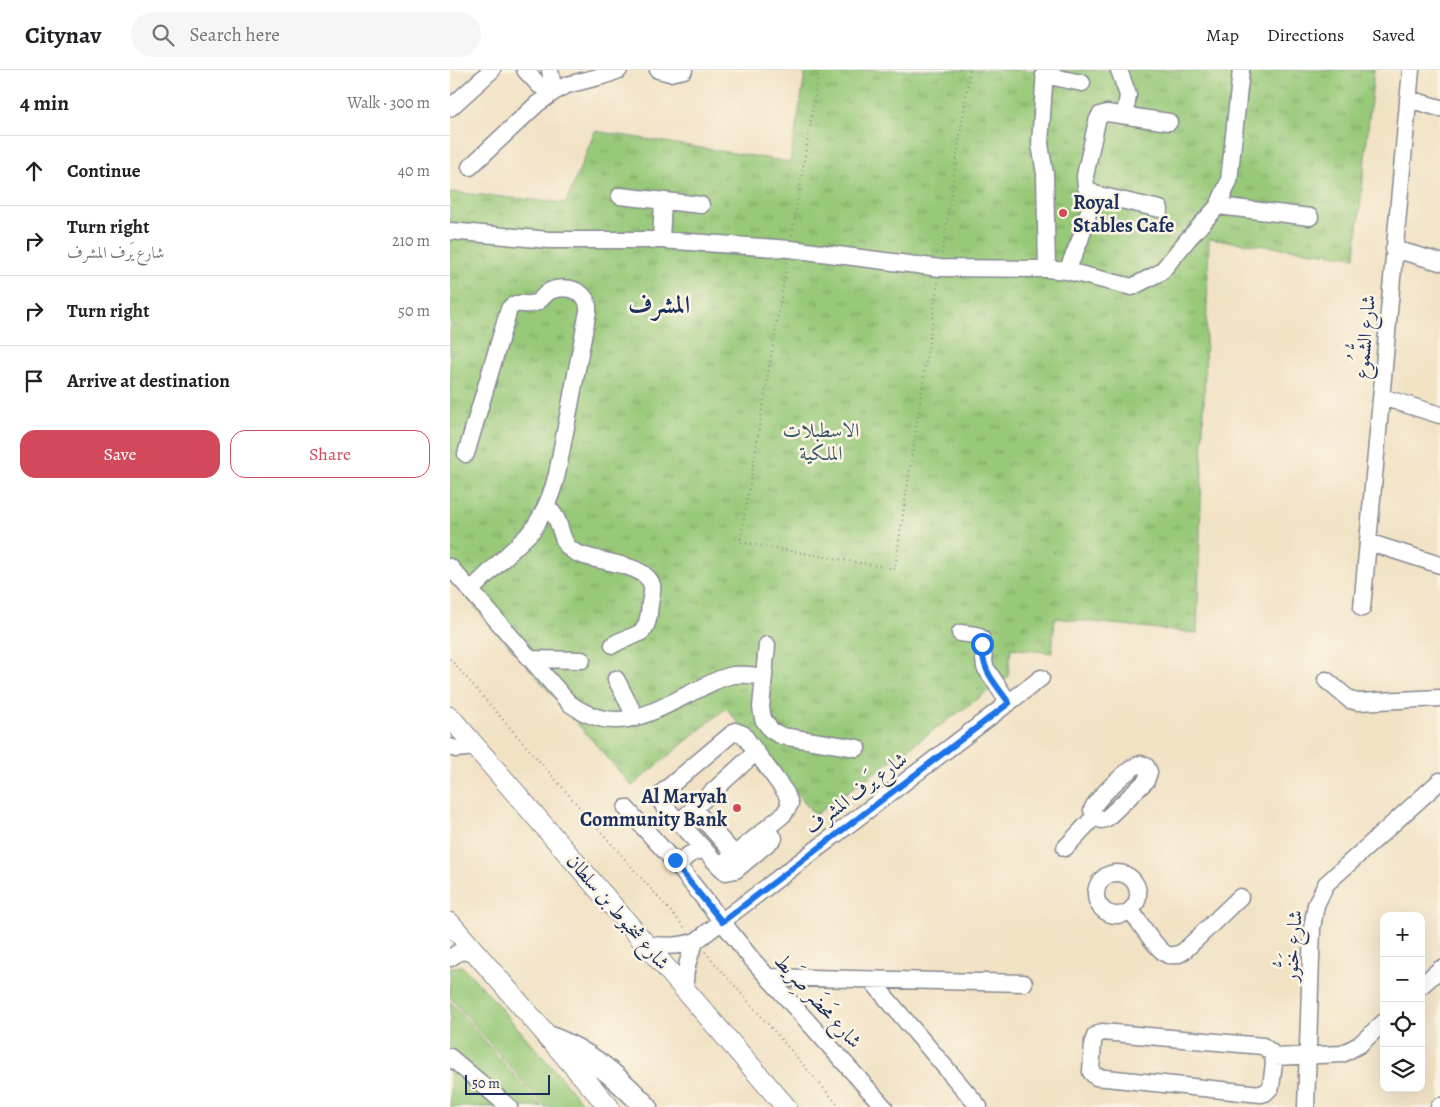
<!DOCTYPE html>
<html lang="en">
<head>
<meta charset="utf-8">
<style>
	body { margin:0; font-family:Alegreya,Amiri,serif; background:#f6f6f6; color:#202124 }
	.controls { position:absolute; right:15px; bottom:15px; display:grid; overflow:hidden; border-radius:10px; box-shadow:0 5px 20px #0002 }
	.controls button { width:45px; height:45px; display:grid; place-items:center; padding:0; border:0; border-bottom:1px solid #e0e0e0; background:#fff; color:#202124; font:25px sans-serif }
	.scale { position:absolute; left:15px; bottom:12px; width:85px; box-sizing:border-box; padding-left:5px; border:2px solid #1b2f5e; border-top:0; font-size:14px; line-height:18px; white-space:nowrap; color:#1b2f5e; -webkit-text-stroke:4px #fcf5e5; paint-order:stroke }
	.stop { position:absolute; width:15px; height:15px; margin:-11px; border:4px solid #1a73e8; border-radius:50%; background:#fff }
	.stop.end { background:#1a73e8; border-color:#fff; box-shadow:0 1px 5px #0008 }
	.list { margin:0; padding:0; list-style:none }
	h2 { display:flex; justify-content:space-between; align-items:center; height:65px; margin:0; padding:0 20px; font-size:21px }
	h2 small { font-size:16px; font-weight:400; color:#757577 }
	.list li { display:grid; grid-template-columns:32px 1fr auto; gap:15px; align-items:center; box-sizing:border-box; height:70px; padding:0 20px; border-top:1px solid #e0e0e0 }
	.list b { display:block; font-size:19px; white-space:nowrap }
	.list p { margin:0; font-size:16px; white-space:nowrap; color:#757577 }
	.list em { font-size:16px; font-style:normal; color:#757577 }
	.actions { display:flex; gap:10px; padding:15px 20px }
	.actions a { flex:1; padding:11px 0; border:1px solid #d1495b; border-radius:15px; text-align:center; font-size:18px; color:#d1495b }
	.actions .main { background:#d1495b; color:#fff }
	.icon { flex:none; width:28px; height:28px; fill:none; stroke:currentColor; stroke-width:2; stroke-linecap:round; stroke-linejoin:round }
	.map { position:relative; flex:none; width:990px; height:1037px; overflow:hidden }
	header { display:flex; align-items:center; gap:30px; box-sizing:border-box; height:70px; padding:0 25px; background:#fff; border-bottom:1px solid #e0e0e0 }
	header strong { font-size:24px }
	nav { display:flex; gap:28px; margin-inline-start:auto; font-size:18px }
	.search { width:350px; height:45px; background:#f6f6f6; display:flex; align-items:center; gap:12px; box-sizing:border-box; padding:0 18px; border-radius:28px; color:#757577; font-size:19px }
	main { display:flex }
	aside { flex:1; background:#fff }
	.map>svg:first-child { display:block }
	.grass { fill:#98c979; stroke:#5a7c6c }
	.park { fill:url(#park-tufts); stroke:#5a7c6c }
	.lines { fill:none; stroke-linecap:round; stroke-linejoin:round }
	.minor-casing { stroke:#868891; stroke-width:19 }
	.major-casing { stroke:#868891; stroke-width:22 }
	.highway-casing { stroke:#868891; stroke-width:25 }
	.path { stroke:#868891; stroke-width:2; stroke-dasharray:1 4; stroke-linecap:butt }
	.minor { stroke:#fff; stroke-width:16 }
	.major { stroke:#fff; stroke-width:20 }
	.highway { stroke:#fff; stroke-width:22 }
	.route { stroke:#1a73e8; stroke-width:6 }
	.poi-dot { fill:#d1495b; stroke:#fcf5e5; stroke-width:2 }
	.labels { text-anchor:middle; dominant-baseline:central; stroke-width:5; stroke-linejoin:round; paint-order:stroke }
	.poi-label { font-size:20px; font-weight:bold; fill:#1b2f5e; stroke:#fcf5e5; text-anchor:start }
	.street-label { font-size:20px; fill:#1b2f5e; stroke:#fcf5e5 }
	.park-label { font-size:20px; fill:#3a5665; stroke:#fcf5e5 }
	.district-label { font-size:25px; font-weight:bold; fill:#1b2f5e; stroke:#fcf5e5 }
</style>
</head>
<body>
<header>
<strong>Citynav</strong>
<div class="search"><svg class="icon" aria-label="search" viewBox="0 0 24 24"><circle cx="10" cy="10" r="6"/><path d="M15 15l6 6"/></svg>Search here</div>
<nav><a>Map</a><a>Directions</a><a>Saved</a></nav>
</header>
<main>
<aside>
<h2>4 min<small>Walk · 300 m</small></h2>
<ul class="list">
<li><svg class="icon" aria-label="ahead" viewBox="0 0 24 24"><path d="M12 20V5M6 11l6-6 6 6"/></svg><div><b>Continue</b></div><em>40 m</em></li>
<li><svg class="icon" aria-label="right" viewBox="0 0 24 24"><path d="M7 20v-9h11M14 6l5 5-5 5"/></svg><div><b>Turn right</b><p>شارع يَرف المشرف</p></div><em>210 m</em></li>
<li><svg class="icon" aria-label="right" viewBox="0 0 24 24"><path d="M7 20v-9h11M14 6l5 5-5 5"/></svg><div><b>Turn right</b></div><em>50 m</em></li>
<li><svg class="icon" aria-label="arrive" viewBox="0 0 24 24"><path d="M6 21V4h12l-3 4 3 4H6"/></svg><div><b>Arrive at destination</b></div></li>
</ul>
<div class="actions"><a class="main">Save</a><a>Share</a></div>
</aside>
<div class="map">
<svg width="990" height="1037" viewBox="0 0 990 1037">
	<defs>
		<pattern id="park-tufts" width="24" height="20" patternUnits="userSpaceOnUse" patternTransform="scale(1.25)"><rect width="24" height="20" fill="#98c979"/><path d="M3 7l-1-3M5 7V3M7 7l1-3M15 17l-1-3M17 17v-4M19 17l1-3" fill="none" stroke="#7ba466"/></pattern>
	</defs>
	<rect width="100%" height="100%" fill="#fcf5e5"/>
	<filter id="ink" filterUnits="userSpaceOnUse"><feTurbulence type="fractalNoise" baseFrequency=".02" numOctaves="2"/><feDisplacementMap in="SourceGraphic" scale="10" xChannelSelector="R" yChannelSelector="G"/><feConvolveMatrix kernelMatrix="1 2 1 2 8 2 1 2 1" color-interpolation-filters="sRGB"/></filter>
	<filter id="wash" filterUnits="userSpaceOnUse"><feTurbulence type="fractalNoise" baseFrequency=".0096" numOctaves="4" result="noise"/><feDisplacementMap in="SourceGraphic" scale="20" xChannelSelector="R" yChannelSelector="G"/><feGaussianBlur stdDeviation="1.12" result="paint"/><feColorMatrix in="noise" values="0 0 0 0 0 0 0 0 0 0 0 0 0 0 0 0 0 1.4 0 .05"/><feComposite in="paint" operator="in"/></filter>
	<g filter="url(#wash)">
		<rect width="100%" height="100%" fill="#f1e2c4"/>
		<path class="grass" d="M12,896L35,920L136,1037H95L0,927V897Z
			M0,931L92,1037H0Z"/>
		<path class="park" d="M356,0H924L905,187L759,169L747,563L605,548L602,583L561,578L558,607L365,745L276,638L182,716L0,508V122L116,133L145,61L340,92Z"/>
	</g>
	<g filter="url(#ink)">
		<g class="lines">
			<g class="minor-casing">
				<path id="minor" d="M75,0L89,15L104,22L100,0
					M208,0L220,3L234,0
					M595,0L590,74L595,104L597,199
					M669,0L678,25L675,45
					M594,5L632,13
					M958,29L990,38
					M0,38L42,0
					M20,97L87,34L104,22L117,15L156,5L169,0
					M170,126L251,135
					M768,136L860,147
					M710,139L644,124L636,117L635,106L647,51L650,45L657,43L719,52
					M0,161L99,170H211L340,179L490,198L597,199L617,201L682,217L711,202L739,168L768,136L779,111L791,0
					M211,170L213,131
					M944,179L990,192
					M617,201L630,170L644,124
					M932,327L990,345
					M16,384L59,239C67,229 75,237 85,233C91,231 94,224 100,221C116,214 140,221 138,241L107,404C102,425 94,443 82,461L21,520
					M97,437C114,450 108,472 123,481C141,493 194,491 202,515C203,521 201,527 200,534C199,542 199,556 191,562C183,568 172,568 163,575
					M918,472L990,495
					M0,497L119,633C167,669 205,640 251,618C261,613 271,607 283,605C294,604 303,605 314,607
					M912,538L961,0
					M510,563L526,565L531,568L535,597L559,633
					M317,575L311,637L313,649L321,660L326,663L332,666L407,678
					M80,589L132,590
					M166,609L186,648
					M876,610L900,630L908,632L990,628
					M0,677L6,679L26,677
					M691,694L696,696L699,702L696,711L657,748L652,750L645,746L642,740C645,730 681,695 691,694Z
					M176,738L229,797L300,887L434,1037
					M244,739L285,785
					M229,752L306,682
					M615,778L645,746
					M264,790L272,793L278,790L334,744L340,734L336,723L293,664L285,661L215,720C211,724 209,729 213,735C227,749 240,764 254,779C261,787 268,796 276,802L286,800L324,768
					M229,797C233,787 244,779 255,781
					M646 824a21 21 0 1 1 42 0a21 21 0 1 1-42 0Z
					M681,841C689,851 707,881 718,885C724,886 729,885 734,881L790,827
					M196,874C214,877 229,877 246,871L591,608
					M0,888L9,882L25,881
					M318,907L574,913
					M421,910L529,1037
					M971,916L990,899
					M235,919C234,902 238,887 246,871
					M652,962L813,976L822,983L824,993L821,1017L815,1023L811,1024L646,1007L641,1002L643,972L645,966Z
					M0,987L59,1037
					M824,987L892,984L909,975L934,952
					M856,1037L862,858L866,835L876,814L990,711
					M989,1037L990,1036"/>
			</g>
			<g class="major-casing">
				<path id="major" d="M0,647L336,1037
					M0,853L159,1037"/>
			</g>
			<g class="highway-casing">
				<path id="highway" d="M98,967C140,983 165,1005 196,1037"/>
			</g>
			<path class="path" d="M342,165L369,0
				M492,184L520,0
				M337,192L290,472L445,499L488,211
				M0,589L236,859
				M255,882L390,1037"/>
			<use href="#minor" class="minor"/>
			<use href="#major" class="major"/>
			<use href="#highway" class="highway"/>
		</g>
	</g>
	<g class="lines" filter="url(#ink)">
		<path class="route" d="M225,790H222L272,852L559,633C544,611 532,602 532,574"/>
	</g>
	<g class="poi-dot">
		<circle cx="613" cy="143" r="5"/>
		<circle cx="287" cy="738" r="5"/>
	</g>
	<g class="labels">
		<g class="poi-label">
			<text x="623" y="132">Royal<tspan x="623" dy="23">Stables Cafe</tspan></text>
			<text x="277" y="726" text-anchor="end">Al Maryah<tspan x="277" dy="23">Community Bank</tspan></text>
		</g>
		<g class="street-label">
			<text transform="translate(915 267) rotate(-85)">شارع الشُّمُوع</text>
			<text transform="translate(406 723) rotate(-37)">شارع يَرف المشرف</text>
			<text transform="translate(168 842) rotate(49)">شارع شخبوط بن سلطان</text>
			<text transform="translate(843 876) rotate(-86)">شارع خَنُّور</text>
			<text transform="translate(368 931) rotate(48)">شارع مَحضَر صِرَيط</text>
		</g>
		<g class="park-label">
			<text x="371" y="360">الاسطبلات<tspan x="371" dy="23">الملكية</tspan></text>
		</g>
		<g class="district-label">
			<text x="209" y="235">المشرف</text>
		</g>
	</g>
</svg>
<div class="controls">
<button>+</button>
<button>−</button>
<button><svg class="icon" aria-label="locate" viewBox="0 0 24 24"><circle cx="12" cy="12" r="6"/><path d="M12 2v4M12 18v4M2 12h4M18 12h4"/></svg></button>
<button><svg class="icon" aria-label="layers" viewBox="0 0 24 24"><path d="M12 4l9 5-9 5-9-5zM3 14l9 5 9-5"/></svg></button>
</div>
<div class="scale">50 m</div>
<div class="stop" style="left:532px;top:574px"></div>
<div class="stop end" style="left:225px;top:790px"></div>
</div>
</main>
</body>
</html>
